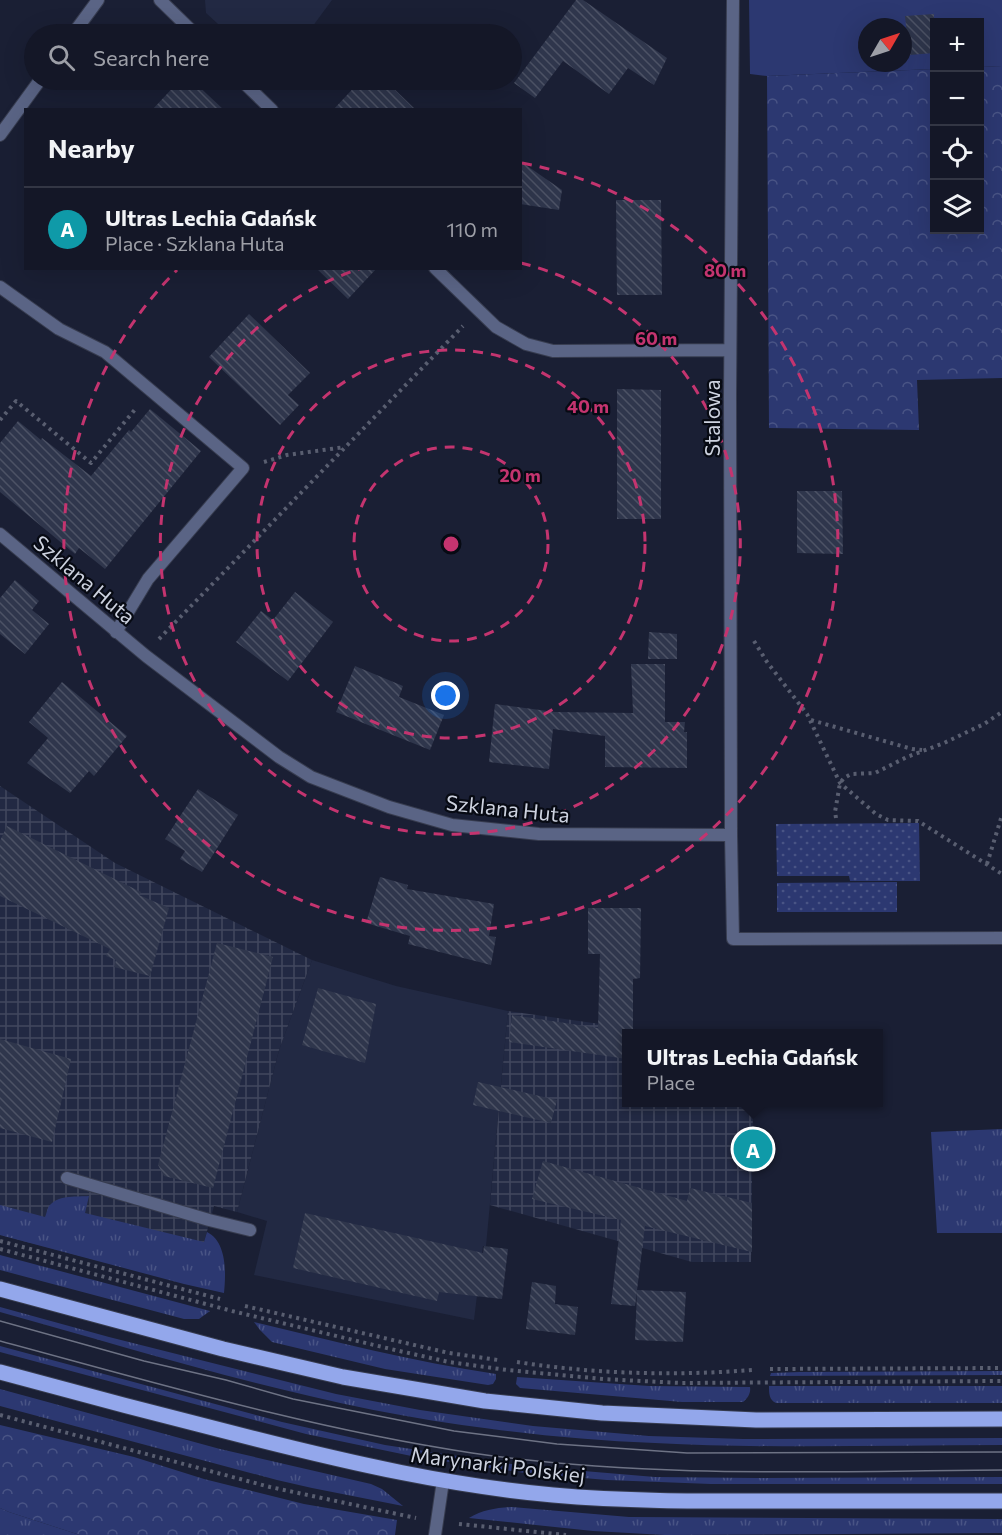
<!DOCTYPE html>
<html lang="en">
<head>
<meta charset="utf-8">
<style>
	body { margin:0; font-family:Commissioner,sans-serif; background:#1d202f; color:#f1f3f6 }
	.controls { position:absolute; right:18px; top:18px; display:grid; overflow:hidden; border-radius:0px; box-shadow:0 6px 24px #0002 }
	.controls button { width:54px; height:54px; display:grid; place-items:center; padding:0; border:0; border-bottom:2px solid #333644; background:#141727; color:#f1f3f6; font:30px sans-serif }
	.compass { position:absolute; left:858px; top:18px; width:54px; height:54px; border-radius:50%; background:#141727; box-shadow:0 6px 24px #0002; rotate:51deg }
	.you { position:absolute; left:446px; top:696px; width:21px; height:21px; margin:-15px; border:4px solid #fff; border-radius:50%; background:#1a73e8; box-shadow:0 0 0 9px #1a73e833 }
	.badge { display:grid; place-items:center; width:39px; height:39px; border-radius:50%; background:#b45309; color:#fff; font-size:20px; font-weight:700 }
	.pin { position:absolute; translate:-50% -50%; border:3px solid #fff; box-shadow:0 2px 6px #0006 }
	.popup { position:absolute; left:622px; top:1029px; width:261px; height:78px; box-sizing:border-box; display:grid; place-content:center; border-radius:0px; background:#141727; filter:drop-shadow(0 2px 4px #0005); font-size:20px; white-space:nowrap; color:#9d9fa7 }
	.popup b { font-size:22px; color:#f1f3f6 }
	.popup::after { content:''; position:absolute; left:50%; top:100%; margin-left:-12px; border:12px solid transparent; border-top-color:#141727 }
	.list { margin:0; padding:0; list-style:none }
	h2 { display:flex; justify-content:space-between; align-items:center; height:78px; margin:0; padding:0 24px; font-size:26px }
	h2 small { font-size:20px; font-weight:400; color:#9d9fa7 }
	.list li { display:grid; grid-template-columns:39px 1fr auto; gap:18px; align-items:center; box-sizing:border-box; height:84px; padding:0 24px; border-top:2px solid #333644 }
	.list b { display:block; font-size:22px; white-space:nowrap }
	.list p { margin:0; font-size:20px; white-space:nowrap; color:#9d9fa7 }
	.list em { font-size:20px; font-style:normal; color:#9d9fa7 }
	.icon { flex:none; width:33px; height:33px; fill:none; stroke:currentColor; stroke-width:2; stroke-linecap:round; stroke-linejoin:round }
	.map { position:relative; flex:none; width:1002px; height:1535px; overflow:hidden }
	.search { position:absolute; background:#141727; box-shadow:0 6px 24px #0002; left:24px; top:24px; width:498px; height:66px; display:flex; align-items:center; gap:15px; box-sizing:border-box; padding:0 21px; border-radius:33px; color:#9d9fa7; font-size:22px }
	.panel { position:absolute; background:#141727; box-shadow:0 6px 24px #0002; left:24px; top:108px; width:498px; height:162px; border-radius:0px }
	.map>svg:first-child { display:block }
	.built { fill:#222943 }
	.industrial { fill:url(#industrial-grid) }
	.grass { fill:url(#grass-tufts) }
	.forest { fill:url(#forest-crowns) }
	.park { fill:url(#park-dots) }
	.garden { fill:#2c3871; fill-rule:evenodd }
	.building { fill:url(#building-back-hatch) }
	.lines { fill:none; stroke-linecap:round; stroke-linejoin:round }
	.lane-casing { stroke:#373c4f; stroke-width:14 }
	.street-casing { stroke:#373c4f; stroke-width:14 }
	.primary-casing { stroke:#373c4f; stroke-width:17 }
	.path { stroke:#595e70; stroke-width:4; stroke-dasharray:3 4.5; stroke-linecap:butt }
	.lane { stroke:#5a6485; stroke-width:12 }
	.street { stroke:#5a6485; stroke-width:12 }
	.primary { stroke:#93a7eb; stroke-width:15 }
	.tram { stroke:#6d7284; stroke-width:1.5 }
	.ring { fill:none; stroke:#c4346f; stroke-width:3; stroke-dasharray:10 8 }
	.labels { text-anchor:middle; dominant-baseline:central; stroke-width:4.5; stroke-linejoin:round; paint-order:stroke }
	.street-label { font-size:21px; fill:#cdd2df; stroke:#070a13 }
	.centre { fill:#c4346f; stroke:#070a13; stroke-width:3 }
	.ring-label { font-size:18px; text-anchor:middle; font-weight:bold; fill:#c4346f; stroke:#070a13; stroke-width:4.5; stroke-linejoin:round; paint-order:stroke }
</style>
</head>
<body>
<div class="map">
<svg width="1002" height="1535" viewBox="0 0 1002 1535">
	<defs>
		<pattern id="industrial-grid" width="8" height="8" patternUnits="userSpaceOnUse" patternTransform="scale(1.5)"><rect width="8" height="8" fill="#222943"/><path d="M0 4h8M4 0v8" fill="none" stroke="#41475e"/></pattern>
		<pattern id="grass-tufts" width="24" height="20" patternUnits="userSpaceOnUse" patternTransform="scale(1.5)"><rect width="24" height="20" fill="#2c3871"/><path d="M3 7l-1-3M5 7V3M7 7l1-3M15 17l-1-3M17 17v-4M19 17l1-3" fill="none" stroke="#495485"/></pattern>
		<pattern id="forest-crowns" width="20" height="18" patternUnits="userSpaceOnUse" patternTransform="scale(1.5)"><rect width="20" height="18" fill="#2c3871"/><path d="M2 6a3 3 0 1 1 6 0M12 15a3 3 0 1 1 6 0" fill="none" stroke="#495485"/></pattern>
		<pattern id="park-dots" width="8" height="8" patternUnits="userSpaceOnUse" patternTransform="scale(1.5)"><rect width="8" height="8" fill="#2c3871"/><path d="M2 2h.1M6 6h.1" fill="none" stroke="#495485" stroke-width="1.8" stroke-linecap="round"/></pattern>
		<pattern id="building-back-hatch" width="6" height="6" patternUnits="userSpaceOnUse" patternTransform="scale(1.5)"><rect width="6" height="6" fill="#2f364c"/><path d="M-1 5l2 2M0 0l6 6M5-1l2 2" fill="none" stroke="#4c5265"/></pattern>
	</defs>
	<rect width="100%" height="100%" fill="#1a1f34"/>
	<path class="built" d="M205,0H332L307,34H229L206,13Z
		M312,960L396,986L508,1011L486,1246H483L474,1320L254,1275L267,1221L237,1212L279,1050Z"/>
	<path class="industrial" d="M0,786L115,863L312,960L279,1050L237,1212L214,1206L192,1285L0,1235Z
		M508,1011L664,1033L627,1034V1102L753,1103L751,1262H692L490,1205Z"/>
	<path class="grass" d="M1002,1129V1233H937L931,1132Z
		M89,1196L85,1213L204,1242L207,1232C227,1242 226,1273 224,1293L184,1284L0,1235V1205L45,1217C47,1213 47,1207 51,1204C60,1195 77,1197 89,1196Z
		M0,1255L210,1311L199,1319H184L0,1270Z
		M0,1307L109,1337L336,1394L420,1410L533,1426L649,1436L743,1439L1002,1438V1445C886,1445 770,1449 655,1443C600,1441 546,1436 492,1429C324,1409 162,1357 0,1312Z
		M254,1322C334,1341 414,1362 496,1374V1379L493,1384L488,1385L385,1369L272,1342L260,1330Z
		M0,1346L282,1422L385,1445L524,1466L655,1477L756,1478L1002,1477V1484H711L607,1480L525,1473L421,1458L306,1434L0,1352Z
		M1002,1371V1375L770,1376L771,1373L800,1372Z
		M517,1377L649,1386L750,1387C751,1393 748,1398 743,1402H682L520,1388L516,1384Z
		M769,1386H1002V1403H776C769,1400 769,1393 769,1386Z
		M0,1389L220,1449L371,1484L382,1489L403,1506L312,1488L277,1480L0,1406Z
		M512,1507L629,1517L1002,1519V1533L665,1535L593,1531L469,1518C483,1510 495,1508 512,1507Z
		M0,1508L9,1512L80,1535H0Z"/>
	<path class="forest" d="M1002,66V378L917,380L919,430L769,428L767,76L934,69V230H980V67Z
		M0,1425L134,1457L204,1479L304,1504L397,1520L395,1535H80L9,1512L0,1508Z"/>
	<path class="park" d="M919,823L920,881H850L849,876H777L776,824Z
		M897,882V912H777V883Z"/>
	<path class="garden" d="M749,0H1002V66L980,67V22H934V69L767,76L750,74ZM867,27H903V63H867Z"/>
	<path class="building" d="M576,0H583L667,58L654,85L628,68L609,94L563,61L535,98L514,83Z
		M934,14V53L909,55L905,16Z
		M180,80H192L224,110H152Z
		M361,80H385L416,110H333Z
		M520,161L562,190L559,210L520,204Z
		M616,200H661L662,295H617Z
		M316,268H377L348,299Z
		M249,314L310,373L288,395L299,405L280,425L209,357Z
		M617,389L661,390V519H617Z
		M150,409L201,451L105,569L79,548L75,554L0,492V443L18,421L41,440L42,438L91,476L129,430L131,432Z
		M797,491H842L843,554L797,553Z
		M15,580L39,601L32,610L49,624L25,654L0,634V598Z
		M295,592L333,622L288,681L236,642L261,611L273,620Z
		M649,632L677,634V659H648Z
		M631,664H665V722H685L684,732H687V768L605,767V736L553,729L549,769L489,762L495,704L555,712L633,713Z
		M355,666L403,686L399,697L444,715L430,750L336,712Z
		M62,682L127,736L94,776L89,771L70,793L27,763L48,738L29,722Z
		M198,789L238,815L202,872L180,859L185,851L165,839Z
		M7,826L141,892L139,895L169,908L150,976L114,967L116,960L106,956L110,949L0,896V841Z
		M380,877L408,885L407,889L494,904L489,936L496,937L491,965L408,944L410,936L366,923Z
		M588,908H641L640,978L633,979V1034H627V1059L509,1042L512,1015L598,1028L600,954H588Z
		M217,943L273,957L213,1188L164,1176L158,1165Z
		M318,988L376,1004L365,1063L302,1045Z
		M0,1039L71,1059L52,1142L0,1128Z
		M478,1082L557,1100L551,1123L473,1105Z
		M543,1161L687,1201L690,1188L752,1203V1252L645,1226L637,1290L686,1292L683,1342L635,1340L637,1292L635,1306L611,1304L621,1220L532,1199Z
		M305,1213L483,1253L484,1246L508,1249L502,1299L439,1292L437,1301L293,1268Z
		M532,1282L556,1286L555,1304L578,1307L575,1335L526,1329Z"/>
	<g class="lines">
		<g class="lane-casing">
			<path id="lane" d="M0,287L59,329L105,352L243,468L148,579L116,632
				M67,1178L209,1220L250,1230
				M435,1535L443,1481"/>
		</g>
		<g class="street-casing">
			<path id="street" d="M160,0L195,34
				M733,0L730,396L731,835L733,939L1002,938
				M73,34L98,0
				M241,80L272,110
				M0,135L40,80
				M435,268L496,327L526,344L553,351L730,350
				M0,534L146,656L279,757L311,777L389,807L452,825L539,834L731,835"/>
		</g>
		<g class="primary-casing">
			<path id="primary" d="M0,1289L223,1349L343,1377L485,1401L602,1413L756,1420L1002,1419
				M0,1372C84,1395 168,1417 252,1438C351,1463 451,1486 553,1495C633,1502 713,1501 793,1501C862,1501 932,1501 1002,1501"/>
		</g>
		<path class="path" d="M0,420L16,401L91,463L137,407
			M264,462L287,455L345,447
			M159,639L463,326
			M754,641L767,662L807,714L840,783L876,814L888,820L918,821L1002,874
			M811,720L912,749L922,750
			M836,818L835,812L840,783L844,778L851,774L875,773L907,757L944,743L984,724L1002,712
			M987,864L1002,815
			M0,1241L220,1299
			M0,1249L232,1311L395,1350L449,1362L507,1370L603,1379L681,1383L1002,1381
			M245,1306L449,1353L498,1360
			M517,1362C594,1374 674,1376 752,1370
			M770,1369L1002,1368
			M0,1415L270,1487L416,1518
			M459,1524L566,1535"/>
		<use href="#lane" class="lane"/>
		<use href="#street" class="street"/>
		<use href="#primary" class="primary"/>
		<path class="tram" d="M0,1321L144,1361L226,1380L293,1399L454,1431L510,1438L557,1444L687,1453L1002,1452
			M0,1341C156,1383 312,1429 472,1453C647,1479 826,1471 1002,1470"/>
	</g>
	<g class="ring">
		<circle cx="451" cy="544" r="97"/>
		<circle cx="451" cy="544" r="194"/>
		<path d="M521 263A290 290 0 1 1 359 269"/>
		<path d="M522 163A387 387 0 1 1 177 270"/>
	</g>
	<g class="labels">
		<g class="street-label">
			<text transform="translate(711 418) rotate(-90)">Stalowa</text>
			<text transform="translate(85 579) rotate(40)">Szklana Huta</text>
			<text transform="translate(508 808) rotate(6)">Szklana Huta</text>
			<text transform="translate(498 1464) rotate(7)">Marynarki Polskiej</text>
		</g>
	</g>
	<circle cx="451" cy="544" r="9" class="centre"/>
	<g class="ring-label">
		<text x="725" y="277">80 m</text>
		<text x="656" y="345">60 m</text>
		<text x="588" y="413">40 m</text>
		<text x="520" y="482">20 m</text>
	</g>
</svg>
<div class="controls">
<button>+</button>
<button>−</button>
<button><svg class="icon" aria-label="locate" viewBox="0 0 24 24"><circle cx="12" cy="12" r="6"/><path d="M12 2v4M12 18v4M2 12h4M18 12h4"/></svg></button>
<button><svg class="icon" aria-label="layers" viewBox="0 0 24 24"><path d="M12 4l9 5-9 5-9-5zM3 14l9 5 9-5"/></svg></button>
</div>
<svg class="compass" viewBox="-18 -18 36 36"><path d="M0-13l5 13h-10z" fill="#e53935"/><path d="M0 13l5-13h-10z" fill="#9d9fa7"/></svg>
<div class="you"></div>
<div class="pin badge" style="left:753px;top:1149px;background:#0f9aa8">A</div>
<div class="popup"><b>Ultras Lechia Gdańsk</b>Place</div>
<div class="search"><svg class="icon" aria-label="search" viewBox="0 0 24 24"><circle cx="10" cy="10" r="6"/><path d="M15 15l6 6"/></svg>Search here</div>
<section class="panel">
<h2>Nearby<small></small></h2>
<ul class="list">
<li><span class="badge" style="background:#0f9aa8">A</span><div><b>Ultras Lechia Gdańsk</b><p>Place · Szklana Huta</p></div><em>110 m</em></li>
</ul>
</section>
</div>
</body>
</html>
